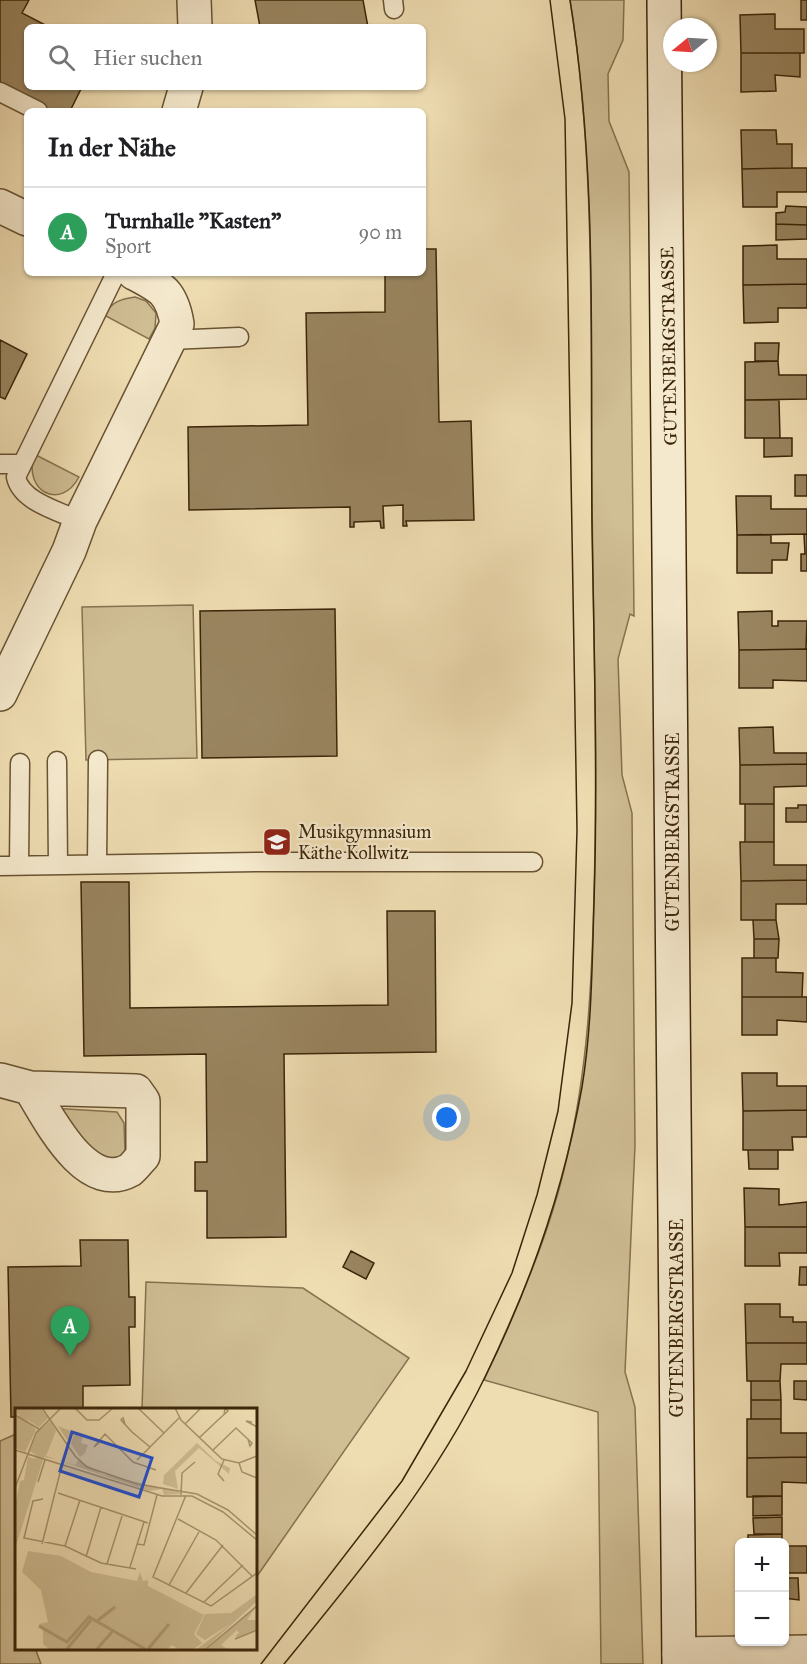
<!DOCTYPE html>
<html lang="de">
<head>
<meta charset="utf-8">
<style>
	body { margin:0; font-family:"IM FELL Great Primer",serif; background:#f6f6f6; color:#202124 }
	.controls { position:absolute; right:18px; bottom:18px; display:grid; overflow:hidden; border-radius:9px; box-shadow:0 2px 4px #0004 }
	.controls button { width:54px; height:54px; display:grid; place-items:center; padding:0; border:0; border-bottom:2px solid #e0e0e0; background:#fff; color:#202124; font:30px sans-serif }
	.compass { position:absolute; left:663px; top:18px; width:54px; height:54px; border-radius:50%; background:#fff; box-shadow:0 2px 4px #0004; rotate:252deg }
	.you { position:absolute; left:447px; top:1118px; width:21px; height:21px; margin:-15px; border:4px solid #fff; border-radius:50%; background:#1a73e8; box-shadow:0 0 0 9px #1a73e833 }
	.badge { display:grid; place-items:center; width:39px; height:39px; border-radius:50%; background:#8f2418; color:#fff; font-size:20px; font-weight:700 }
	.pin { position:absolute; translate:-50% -50px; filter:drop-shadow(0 2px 3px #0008) }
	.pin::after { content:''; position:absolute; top:32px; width:21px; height:18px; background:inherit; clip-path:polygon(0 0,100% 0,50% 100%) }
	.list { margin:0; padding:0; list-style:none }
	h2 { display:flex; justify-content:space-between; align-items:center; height:78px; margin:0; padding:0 24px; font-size:26px }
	h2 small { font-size:20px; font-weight:400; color:#757577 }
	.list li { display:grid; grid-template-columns:39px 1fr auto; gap:18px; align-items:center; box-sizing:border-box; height:90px; padding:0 24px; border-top:2px solid #e0e0e0 }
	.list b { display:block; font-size:22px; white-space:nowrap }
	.list p { margin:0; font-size:20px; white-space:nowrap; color:#757577 }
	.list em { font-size:20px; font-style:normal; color:#757577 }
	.icon { flex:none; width:33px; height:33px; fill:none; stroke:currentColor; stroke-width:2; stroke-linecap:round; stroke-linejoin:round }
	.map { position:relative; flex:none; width:807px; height:1664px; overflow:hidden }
	.search { position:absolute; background:#fff; box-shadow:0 2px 4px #0004; left:24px; top:24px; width:402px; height:66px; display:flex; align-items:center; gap:15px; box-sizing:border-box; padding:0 21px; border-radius:9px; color:#757577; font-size:22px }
	.panel { position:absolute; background:#fff; box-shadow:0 2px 4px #0004; left:24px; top:108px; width:402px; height:168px; border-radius:9px }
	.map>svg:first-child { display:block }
	.green { fill:#d0be95; stroke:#86724e; stroke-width:1.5 }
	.building { fill:#998560; stroke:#3b2508; stroke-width:1.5 }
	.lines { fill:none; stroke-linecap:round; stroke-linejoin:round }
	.lane-casing { stroke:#685332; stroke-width:21 }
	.street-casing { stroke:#685332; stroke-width:36 }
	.secondary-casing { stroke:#3b2508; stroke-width:36 }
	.lane { stroke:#f5e9cd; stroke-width:18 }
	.street { stroke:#f5e9cd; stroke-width:33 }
	.secondary { stroke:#f5e9cd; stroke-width:33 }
	.tram { stroke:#3b2508; stroke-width:1.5 }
	.labels { text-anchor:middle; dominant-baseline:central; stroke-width:4.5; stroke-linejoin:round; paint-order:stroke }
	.street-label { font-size:18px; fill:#3b2508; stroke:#f5e9cd }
	.poi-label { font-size:18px; fill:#3b2508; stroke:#f5e9cd; text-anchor:start }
	.inset-river { fill:none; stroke:#b29e78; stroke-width:3 }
	.inset-road { fill:none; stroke:#a7936e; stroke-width:1.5 }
	.view { fill:#1d4ed8; fill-opacity:0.15; stroke:#1d4ed8; stroke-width:3 }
	.inset-edge { fill:none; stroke:#3b2508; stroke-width:3 }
</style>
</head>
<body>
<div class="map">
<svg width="807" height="1664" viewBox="0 0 807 1664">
	<rect width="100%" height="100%" fill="#efddb2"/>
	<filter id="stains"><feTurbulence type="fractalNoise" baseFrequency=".00333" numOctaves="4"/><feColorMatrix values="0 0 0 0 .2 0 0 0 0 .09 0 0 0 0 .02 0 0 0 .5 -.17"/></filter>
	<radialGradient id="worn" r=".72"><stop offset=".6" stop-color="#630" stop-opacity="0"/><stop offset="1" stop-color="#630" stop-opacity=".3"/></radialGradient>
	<path class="green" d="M570,0H624L623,40L608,74L609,121L629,172L634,616L630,614L618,659L622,775L632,813L635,1145L625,1372L635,1407L643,1664H601L598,1412L484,1380C517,1308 550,1235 567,1157C588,1069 592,981 594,892C598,758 593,624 592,491C590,328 596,162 570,0Z
		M135,297L146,301L156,313L155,328L149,339L104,315C112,302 120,299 135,297Z
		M34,454L79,477C61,511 23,492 34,454Z
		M193,605L197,758L86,760L82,607Z
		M50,1108L117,1112L124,1123L125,1152L114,1161L93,1157Z
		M146,1282L303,1288L409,1358L255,1579V1409H142Z
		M16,1434V1648H35L41,1664H0V1441Z"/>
	<path class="building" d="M0,0H29L22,13L49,27H27V87H82L70,111H50L0,86Z
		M255,0H363L368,27H260Z
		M801,0H807V20H801Z
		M775,14V29H804V53H741L740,15Z
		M741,53H800V77L775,75L776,91L741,92Z
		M741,130H776L777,144H792V168L742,169Z
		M792,168H807V192H777V207H743L742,169Z
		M786,206L807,207V225L776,224V213L785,212Z
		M776,224L807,225V239L776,240Z
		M777,245V259H807V284L743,285V246Z
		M423,249H436L439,422L471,421L474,520L406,521L407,526H403V505L383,506L384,528H381L380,521L354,522V527H350V507L189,510L188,427L308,425L306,313L385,312V273H423Z
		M807,284V308H778V322L744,323L743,285Z
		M0,340L27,354L5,399L0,397Z
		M755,343H779L778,361H755Z
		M778,361L779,375H807V399L745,400V362Z
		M745,400H779L780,438H745Z
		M764,438H792V456L764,457Z
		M795,475H807V496H795Z
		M736,496H771V509H807V534L737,535Z
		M804,534H807V571H801V554H805Z
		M737,535H771V543H789L787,560H772V573H737Z
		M335,609L337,756L202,758L200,611Z
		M772,611V626H778V621H807L806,649L739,650L738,612Z
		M807,649V681L773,680V688H739V650Z
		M773,727L774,753H807V764L740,765L739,728Z
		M807,764V786L774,787V804H740V765Z
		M745,804H774V842H745Z
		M798,805H807V822H786V808H798Z
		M740,842H774V865H807V880L741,881Z
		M807,880V904H776V920H741V881Z
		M81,882H129L130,1008L388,1005L387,911H435L436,1052L284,1054L286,1237L207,1238V1191H195V1162H207L206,1054L84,1056Z
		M753,920H776L779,939H754Z
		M754,939H779L778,958H754Z
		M742,958H776V972L803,973L802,997H742Z
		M742,997H807V1022L777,1020V1035H742Z
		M742,1073H777V1086H807V1110L743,1111Z
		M807,1110V1137H792L793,1150H743V1111Z
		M748,1150H778V1169H749Z
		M744,1188L779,1189V1205L807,1202V1227H745Z
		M745,1227H807V1253H779L780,1266H745Z
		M80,1240H128L129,1297H135V1327H129L130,1385L83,1386V1409H16V1417H11L8,1267L81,1266Z
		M351,1251L374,1263L366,1279L343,1267Z
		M800,1267H807V1285H799Z
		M745,1304H780V1317H793V1322H807V1343H746Z
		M746,1343H807V1364H781L780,1381H747Z
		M751,1381H780L781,1400H751Z
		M794,1381H807V1400L794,1399Z
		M751,1400H781V1419H751Z
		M747,1419H781V1433H807V1457L747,1458Z
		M807,1457V1483L782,1482V1496L747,1497V1458Z
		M753,1496H782V1515L753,1516Z
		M782,1517V1534H754L753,1518Z
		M782,1534V1542H748V1535Z
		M790,1546H807V1573H784V1547Z
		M784,1578H798L799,1600L784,1598Z"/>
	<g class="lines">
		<g class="lane-casing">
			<path id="lane" d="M393,0L394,9
				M0,92L38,111
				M170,340L239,337
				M0,464H22
				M80,521C59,511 21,502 16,477L116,273
				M57,761L58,865
				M97,864L98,760
				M19,865L20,763
				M0,866L260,862H533"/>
		</g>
		<g class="street-casing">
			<path id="street" d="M194,0L195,27
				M179,111L186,87
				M0,206L27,219
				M0,694L69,551L80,521L177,324C172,292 161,287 134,273
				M0,1080L30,1088L136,1091L143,1101V1156C139,1160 134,1167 130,1170C85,1195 48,1116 30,1088
				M679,1654L807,1652"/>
		</g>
		<g class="secondary-casing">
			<path id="secondary" d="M664,0L679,1664"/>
		</g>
		<use href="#lane" class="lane"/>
		<use href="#street" class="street"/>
		<use href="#secondary" class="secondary"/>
		<path class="tram" d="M261,1664L402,1481L466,1371L512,1273L537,1195L558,1111L572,1003L577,830L565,119L550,0
			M284,1664C358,1573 434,1483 485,1377C530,1286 564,1188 582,1087C592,1026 592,964 594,903C598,777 594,651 592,526C590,351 598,173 570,0"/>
	</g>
	<defs>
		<g id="school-square" transform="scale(1.5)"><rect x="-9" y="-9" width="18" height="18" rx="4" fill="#8f2418" stroke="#f5e9cd"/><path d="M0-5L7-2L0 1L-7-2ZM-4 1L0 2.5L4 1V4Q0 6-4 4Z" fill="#fff"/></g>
	</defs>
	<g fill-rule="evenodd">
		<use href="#school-square" x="277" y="842"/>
	</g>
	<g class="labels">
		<g class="street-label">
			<text transform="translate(669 346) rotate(-91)">GUTENBERGSTRASSE</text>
			<text transform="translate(673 832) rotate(-90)">GUTENBERGSTRASSE</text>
			<text transform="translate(677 1318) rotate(-90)">GUTENBERGSTRASSE</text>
		</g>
		<g class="poi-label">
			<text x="298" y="832">Musikgymnasium<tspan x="298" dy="21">Käthe Kollwitz</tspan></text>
		</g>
	</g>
	<g transform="translate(15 1408)">
		<rect width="242" height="242" fill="#efddb2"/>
		<path d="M0,0H25L33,10L24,19L11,11L21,22L10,44L0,40V9L5,7L0,6ZM35,13L41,23L31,48L41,51L29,49L0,141V98L5,73L9,72L13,49L20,51L21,47L15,43L23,23ZM43,18L68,28L66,35L73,37L70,45L65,49L56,36L59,26L52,32ZM182,35L201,53L215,60L214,66L184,40L160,63L163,81L148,76L149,67ZM43,52L60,57L63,52L87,66L165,84V86L149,87L147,81L134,83ZM13,143L46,148L76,164L122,173L125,164L128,173L133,172V178L189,207L179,226L187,235L179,241H163L157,237L153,241H34L28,236V223L24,216L33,214L26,182L7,164ZM241,187V194L190,241H182L218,214L190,232L181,226L190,206L216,205ZM241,199L232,212H241V221L223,229L220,228L224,225L222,222L206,237L212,241H192Z" fill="#d0be95"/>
		<path class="inset-river" d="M82,213L100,199M24,218L52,234L74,209L130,241M52,241L76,212M82,241L97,224M133,241L154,216"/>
		<path class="inset-road" d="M27,0L60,48L72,59L122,76L182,86L213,102L242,127M60,0L72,12H84L98,0M123,0L149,25M160,0L166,12L207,51L224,55L242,48M0,7L24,21M237,14L231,13L242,19M110,16L108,10L106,12L117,24L135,39M170,16L186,0M184,30L203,12L213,3L210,0L209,7M84,35L79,39L90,26L118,54L141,62M0,42L147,88H177L208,104L242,132M197,43L221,20L237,35L235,38L233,31M122,52L165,9M209,52L203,66L209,73M224,55L227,64L242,70M23,74L30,52M0,80L21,25L46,0M43,85L133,115M166,87L167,65L180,54M171,87L138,169L196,198L242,165M28,91L18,93L9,130L50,138L86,155L121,161M163,111L201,132L237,168M27,136L47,57M122,136L129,137L142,87M50,138L65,92M71,149L86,99M92,156L107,108M115,159L129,114M154,177L185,122M171,185L208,137M189,194L228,157M220,231L242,222M191,241L242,198"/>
		<path class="view" d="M57,24L137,50L124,89L45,63Z"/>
		<rect width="242" height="242" class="inset-edge"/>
	</g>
	<rect width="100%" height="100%" filter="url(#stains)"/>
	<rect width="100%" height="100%" fill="url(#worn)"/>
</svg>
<div class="controls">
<button>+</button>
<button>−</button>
</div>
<svg class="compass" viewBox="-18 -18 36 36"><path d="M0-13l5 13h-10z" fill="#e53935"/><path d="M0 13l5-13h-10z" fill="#757577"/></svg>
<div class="you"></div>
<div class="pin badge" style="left:70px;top:1356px;background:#2e9e5b">A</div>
<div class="search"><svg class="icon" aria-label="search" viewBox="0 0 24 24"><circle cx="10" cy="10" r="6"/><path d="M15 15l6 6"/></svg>Hier suchen</div>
<section class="panel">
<h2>In der Nähe<small></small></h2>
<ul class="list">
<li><span class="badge" style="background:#2e9e5b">A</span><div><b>Turnhalle &quot;Kasten&quot;</b><p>Sport</p></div><em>90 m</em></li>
</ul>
</section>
</div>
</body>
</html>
